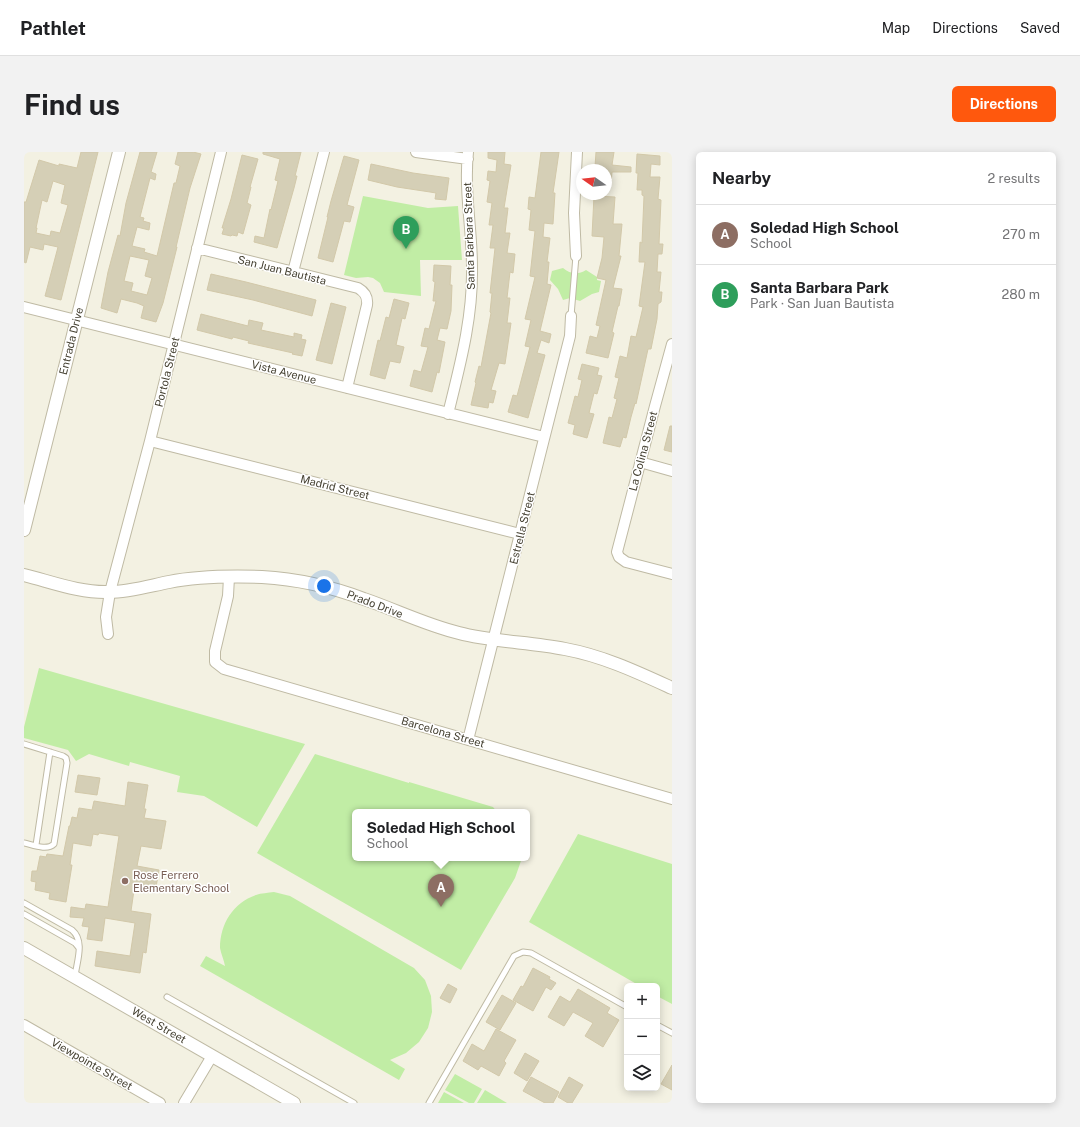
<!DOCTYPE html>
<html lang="en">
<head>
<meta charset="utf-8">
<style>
	body { margin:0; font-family:"Public Sans",sans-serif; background:#f2f2f2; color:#202124 }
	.controls { position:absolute; right:12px; bottom:12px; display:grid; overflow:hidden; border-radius:6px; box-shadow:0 2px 10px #0003 }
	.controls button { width:36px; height:36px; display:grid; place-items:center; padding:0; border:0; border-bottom:1px solid #e0e0e0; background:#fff; color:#202124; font:20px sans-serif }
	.compass { position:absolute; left:552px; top:12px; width:36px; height:36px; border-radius:50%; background:#fff; box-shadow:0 2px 10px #0003; rotate:284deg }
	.you { position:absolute; left:300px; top:434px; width:14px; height:14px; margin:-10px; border:3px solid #fff; border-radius:50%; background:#1a73e8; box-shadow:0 0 0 6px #1a73e833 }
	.badge { display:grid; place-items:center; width:26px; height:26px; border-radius:50%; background:#ff580d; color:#fff; font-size:13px; font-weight:700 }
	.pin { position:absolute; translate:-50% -33px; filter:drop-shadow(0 1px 2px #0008) }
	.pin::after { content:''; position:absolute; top:21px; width:14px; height:12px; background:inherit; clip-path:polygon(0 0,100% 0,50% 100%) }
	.popup { position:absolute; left:328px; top:657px; width:178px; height:52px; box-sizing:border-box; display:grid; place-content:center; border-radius:6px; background:#fff; filter:drop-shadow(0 1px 3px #0005); font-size:13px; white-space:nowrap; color:#757577 }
	.popup b { font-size:15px; color:#202124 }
	.popup::after { content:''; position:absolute; left:50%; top:100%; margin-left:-8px; border:8px solid transparent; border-top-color:#fff }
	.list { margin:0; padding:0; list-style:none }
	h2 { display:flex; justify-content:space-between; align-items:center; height:52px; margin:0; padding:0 16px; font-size:17px }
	h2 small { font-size:13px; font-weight:400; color:#757577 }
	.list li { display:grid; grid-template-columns:26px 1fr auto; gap:12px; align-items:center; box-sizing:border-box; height:60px; padding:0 16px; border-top:1px solid #e0e0e0 }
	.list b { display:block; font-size:15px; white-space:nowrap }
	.list p { margin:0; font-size:13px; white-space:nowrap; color:#757577 }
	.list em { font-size:13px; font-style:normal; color:#757577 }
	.icon { flex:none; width:22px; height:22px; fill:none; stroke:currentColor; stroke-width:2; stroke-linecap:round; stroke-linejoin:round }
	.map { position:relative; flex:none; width:648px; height:951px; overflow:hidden; border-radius:6px }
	header { display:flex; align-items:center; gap:24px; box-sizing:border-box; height:56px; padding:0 20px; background:#fff; border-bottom:1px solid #e0e0e0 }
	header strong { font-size:19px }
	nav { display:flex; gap:22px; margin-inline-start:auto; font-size:14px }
	.intro { display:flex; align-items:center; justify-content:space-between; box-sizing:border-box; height:96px; padding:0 24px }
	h1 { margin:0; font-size:28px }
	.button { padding:10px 18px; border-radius:6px; background:#ff580d; color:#fff; font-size:14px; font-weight:700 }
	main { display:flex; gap:24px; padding:0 24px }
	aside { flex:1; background:#fff; border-radius:6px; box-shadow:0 2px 10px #0003 }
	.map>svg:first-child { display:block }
	.green { fill:#c1eda5 }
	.building { fill:#d5cfb6; stroke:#d2c8a9; fill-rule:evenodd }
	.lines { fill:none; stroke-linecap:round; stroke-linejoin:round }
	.service-casing { stroke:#bfbaa4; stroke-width:7 }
	.minor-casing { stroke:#bfbaa4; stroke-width:12 }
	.tertiary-casing { stroke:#bfbaa4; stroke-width:14 }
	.service { stroke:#fff; stroke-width:5 }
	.minor { stroke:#fff; stroke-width:10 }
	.tertiary { stroke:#fff; stroke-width:12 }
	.education-dot { fill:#8d6e63; stroke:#fff; stroke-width:1.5 }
	.labels { text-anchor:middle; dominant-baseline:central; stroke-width:3; stroke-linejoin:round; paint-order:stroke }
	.street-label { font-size:11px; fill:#454132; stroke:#fff }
	.education-label { font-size:11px; fill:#785e54; stroke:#fff; text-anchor:start }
</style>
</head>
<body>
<header>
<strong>Pathlet</strong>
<nav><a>Map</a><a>Directions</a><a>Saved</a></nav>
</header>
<div class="intro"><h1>Find us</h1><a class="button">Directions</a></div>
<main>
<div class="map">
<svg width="648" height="951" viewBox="0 0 648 951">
	<rect width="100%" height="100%" fill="#f3f1e2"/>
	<path class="green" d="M339,44L404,56L434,54L438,108H396L397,144L360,140L356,131L349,126L344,125L332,126L320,123Z
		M539,116C546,122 554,123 562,118L573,125V128L577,129L575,140L568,142L556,149L546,146L539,148L534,137L526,128L528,119Z
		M15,516L281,592L233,675L180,644L153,640L156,624L106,610L105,614L65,602L52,609L44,598L0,586V575Z
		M291,602L385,631V630L469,655L473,660H331V706H498L491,726L437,818L233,701Z
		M554,682L648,712V852L633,844V834H616L505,770Z
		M250,740L266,744L390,816L401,828L407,844L408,860L404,876L395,890L382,901L366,908L381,917L375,928L176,814L182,804L201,814C200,808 197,802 196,796C196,772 209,751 232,743C237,741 244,741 250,740Z
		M431,922L458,937L450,951H445L421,938Z
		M461,938L483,951H453Z
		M420,940L440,951H414Z"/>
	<path class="building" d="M57,0H74L37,148L21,144L34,95L20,92L19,98L6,95L2,111L0,110V50H2L15,8L35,14V12L53,16ZM29,29L41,33L37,51L44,53L36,81L27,79L26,84L12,81L13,76H12L18,48L23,50Z
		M116,0H133L127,20L132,22L131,28L126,26L116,65L120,66L119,69L126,71L125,78L113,75L108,94L121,97L120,100L133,104L150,31H152L156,14L151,12L154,0H169L177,2L166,36L153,91L152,95H153L139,151L132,170L117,166L120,154L113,151L97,147L93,161L77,156L84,120L94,83L96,84L102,51ZM106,104L125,108L121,124L128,126L123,143L107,139L109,131L100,129Z
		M239,0H277L271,24H273L270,36L253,96L230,90L231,84L240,86L246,57L247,58L254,29L251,28L256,7L239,2Z
		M464,0H481L480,12L487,13L480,56H484L481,81H486L483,101L491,102L489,121L486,120L483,146H486L483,171H487L481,212L475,211L467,238L472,239L469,251L465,250L464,256L447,253L452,231L451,230L455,214L457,215L467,161L466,160L468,141H466L471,96H466L469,73H465L468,51L463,50L466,29L463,28L464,19L472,20L473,8L464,6Z
		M517,0H535L529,41H531L529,72L520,71L519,85L526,86L523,110H525L523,132L527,133L516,179L527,182L525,191L517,188L513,201L521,203L504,266L484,260L489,243L493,244L506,195L501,194L507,168L501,167L511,125L506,124L511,79L505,78L507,58L504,57L505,45L511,46Z
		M572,0H590L588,13L607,15V20H588L587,32H582V16L571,15Z
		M613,2L636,4V13L627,12L626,25H636L634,47L637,48L635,92H639L638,102H634L633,120H637L635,140H638L637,150L634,152L633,167L627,197H624L612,252L611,251L607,265L602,286L599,285L596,295L579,291L585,265L588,266L593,247L590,246L595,226L591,225L596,204L603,206L607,184L612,185L619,155L615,154L621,110H615L616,90L618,91L620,44L618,43V38H613L614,21H612Z
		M218,3L234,7L226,35H227L223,51L227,53L219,82L214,80L213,84L208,83L207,84L198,82L200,76H198L207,47Z
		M320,4L335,8L323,53L330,55L326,70L320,69L309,110L294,106L304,65H303L307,49Z
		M347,12L389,21L425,26L422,48L411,47L412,41L406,40L373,35L344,28Z
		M570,44L591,45L589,72H598L595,104H597L589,136L598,137L595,154H594L588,180L590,181L584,206L562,201L566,184L573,186L576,174L572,173L582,128L573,126L578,106L580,85L568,84Z
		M410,113L427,114L426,133H428L427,159L423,177L416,176L413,188L421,190L415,221L413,220L408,240L386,234L390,218L397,220L404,195L397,194L401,176L405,177L412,149H409L411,130L409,129Z
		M187,122L222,130L292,148L288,164L229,148L183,138Z
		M370,147L385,151L381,167L378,166L372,193L380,195L376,211L366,209L361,227L346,223L354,188L356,189L362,165L365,166Z
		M307,151L322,155L308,212L292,208Z
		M177,162L224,174L225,168L239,171L237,178L270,185V181L278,183L277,187L282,188L278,204L268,202L269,201L224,191L225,189L209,185L208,187L173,178Z
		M558,212L575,216L573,223L578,224L573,242L570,241L565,261L570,262L563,286L549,282L551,273L544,271L551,244L554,245L558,228L554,227Z
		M646,274H648V300L640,298Z
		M54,623L76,626L73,643L51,640Z
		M104,630L124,633L120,657H122L120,666L142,669L137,697L117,694L113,714L135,718L131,741L110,738L107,759L127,762L122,801L119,800L116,821L71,814L73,799L106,804L111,771L81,766L78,789L63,787L65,775L58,774L60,766L46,765L47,755L61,757L62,752L84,755L95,684L75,681L74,683L69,682L67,694L49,691L46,713H48L42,750L25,747L26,741L11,738L12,730L7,729L8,719H13L16,704L22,705L23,702L39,704L45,674H46L48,665L53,666L55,656L68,658L70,649L101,654Z
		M509,816L526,825L525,827L532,831L527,838L522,835L509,859L489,848L497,834L499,835Z
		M424,832L433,837L426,851L416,846Z
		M554,837L586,856L583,861L595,868L579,895L561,884L569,871L549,860L540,874L524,865L536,844L546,850Z
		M478,843L492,851L476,878L462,870Z
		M472,877L492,888L480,909L482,911L475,924L457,914L454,918L439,909L448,892L460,899Z
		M501,901L515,909L503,929L490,921Z
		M648,913V938L637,932Z
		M507,925L535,940L529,951H521L499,939Z
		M545,925L559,933L548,951H544L534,945Z"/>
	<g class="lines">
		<g class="service-casing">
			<path id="service" d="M547,164L552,104
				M0,592L39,604L42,606L43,611L30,692C23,699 9,693 0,691
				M12,693L26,600
				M0,751L48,778C61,789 53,809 51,824
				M0,762L51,791L55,796
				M143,845L330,951
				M633,873L648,881
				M405,951L490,804L499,800L507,801L603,855"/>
		</g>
		<g class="minor-casing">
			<path id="minor" d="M392,0L444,7
				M173,96L334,136C341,140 344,145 343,153L323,236
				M552,104L550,61L553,0
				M269,120L300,0
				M0,155L520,285
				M648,192L631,254L593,400L595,405L602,410L648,422
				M424,262C436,213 449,166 448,115C448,77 440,39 444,0
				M126,289L496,382
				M616,310L648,319
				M205,425L204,444L191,499V510L200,517L648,647
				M84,482L82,465L86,440L126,289L197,0
				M444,588L546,184L547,164
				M0,873L136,951
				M160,951L188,904"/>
		</g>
		<g class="tertiary-casing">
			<path id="tertiary" d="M0,378L95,0
				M0,423C28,430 56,441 85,440C105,440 125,434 145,430C175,424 208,424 238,425C273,427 308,435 340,447C372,458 402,473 435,481C469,490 506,490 541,497C579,504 613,520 648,536
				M0,796L270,951"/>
		</g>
		<use href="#service" class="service"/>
		<use href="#minor" class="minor"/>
		<use href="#tertiary" class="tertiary"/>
	</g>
	<circle class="education-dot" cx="101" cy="729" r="4"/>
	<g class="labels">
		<g class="street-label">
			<text transform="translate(445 84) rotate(-92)">Santa Barbara Street</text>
			<text transform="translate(258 118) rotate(14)">San Juan Bautista</text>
			<text transform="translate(47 189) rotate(-76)">Entrada Drive</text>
			<text transform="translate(143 220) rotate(-76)">Portola Street</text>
			<text transform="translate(260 220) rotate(14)">Vista Avenue</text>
			<text transform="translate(619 299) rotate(-75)">La Colina Street</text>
			<text transform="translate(311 335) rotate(14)">Madrid Street</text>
			<text transform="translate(498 376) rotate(-76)">Estrella Street</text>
			<text transform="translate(351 452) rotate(21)">Prado Drive</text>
			<text transform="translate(419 580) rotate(16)">Barcelona Street</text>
			<text transform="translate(135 873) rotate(30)">West Street</text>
			<text transform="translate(68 912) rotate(30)">Viewpointe Street</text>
		</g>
		<g class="education-label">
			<text x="109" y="723">Rose Ferrero<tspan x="109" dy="13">Elementary School</tspan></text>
		</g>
	</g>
</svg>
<div class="controls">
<button>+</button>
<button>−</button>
<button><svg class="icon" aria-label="layers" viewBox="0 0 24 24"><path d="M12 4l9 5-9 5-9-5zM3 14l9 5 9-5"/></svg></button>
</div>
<svg class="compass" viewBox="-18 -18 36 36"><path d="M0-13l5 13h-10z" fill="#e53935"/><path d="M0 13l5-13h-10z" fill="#757577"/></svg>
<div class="you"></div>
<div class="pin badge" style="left:417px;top:755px;background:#8d6e63">A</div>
<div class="popup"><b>Soledad High School</b>School</div>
<div class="pin badge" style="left:382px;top:97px;background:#2e9e5b">B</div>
</div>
<aside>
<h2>Nearby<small>2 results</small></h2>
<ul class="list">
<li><span class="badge" style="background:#8d6e63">A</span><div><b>Soledad High School</b><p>School</p></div><em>270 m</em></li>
<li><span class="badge" style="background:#2e9e5b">B</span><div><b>Santa Barbara Park</b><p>Park · San Juan Bautista</p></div><em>280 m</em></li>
</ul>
</aside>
</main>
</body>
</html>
